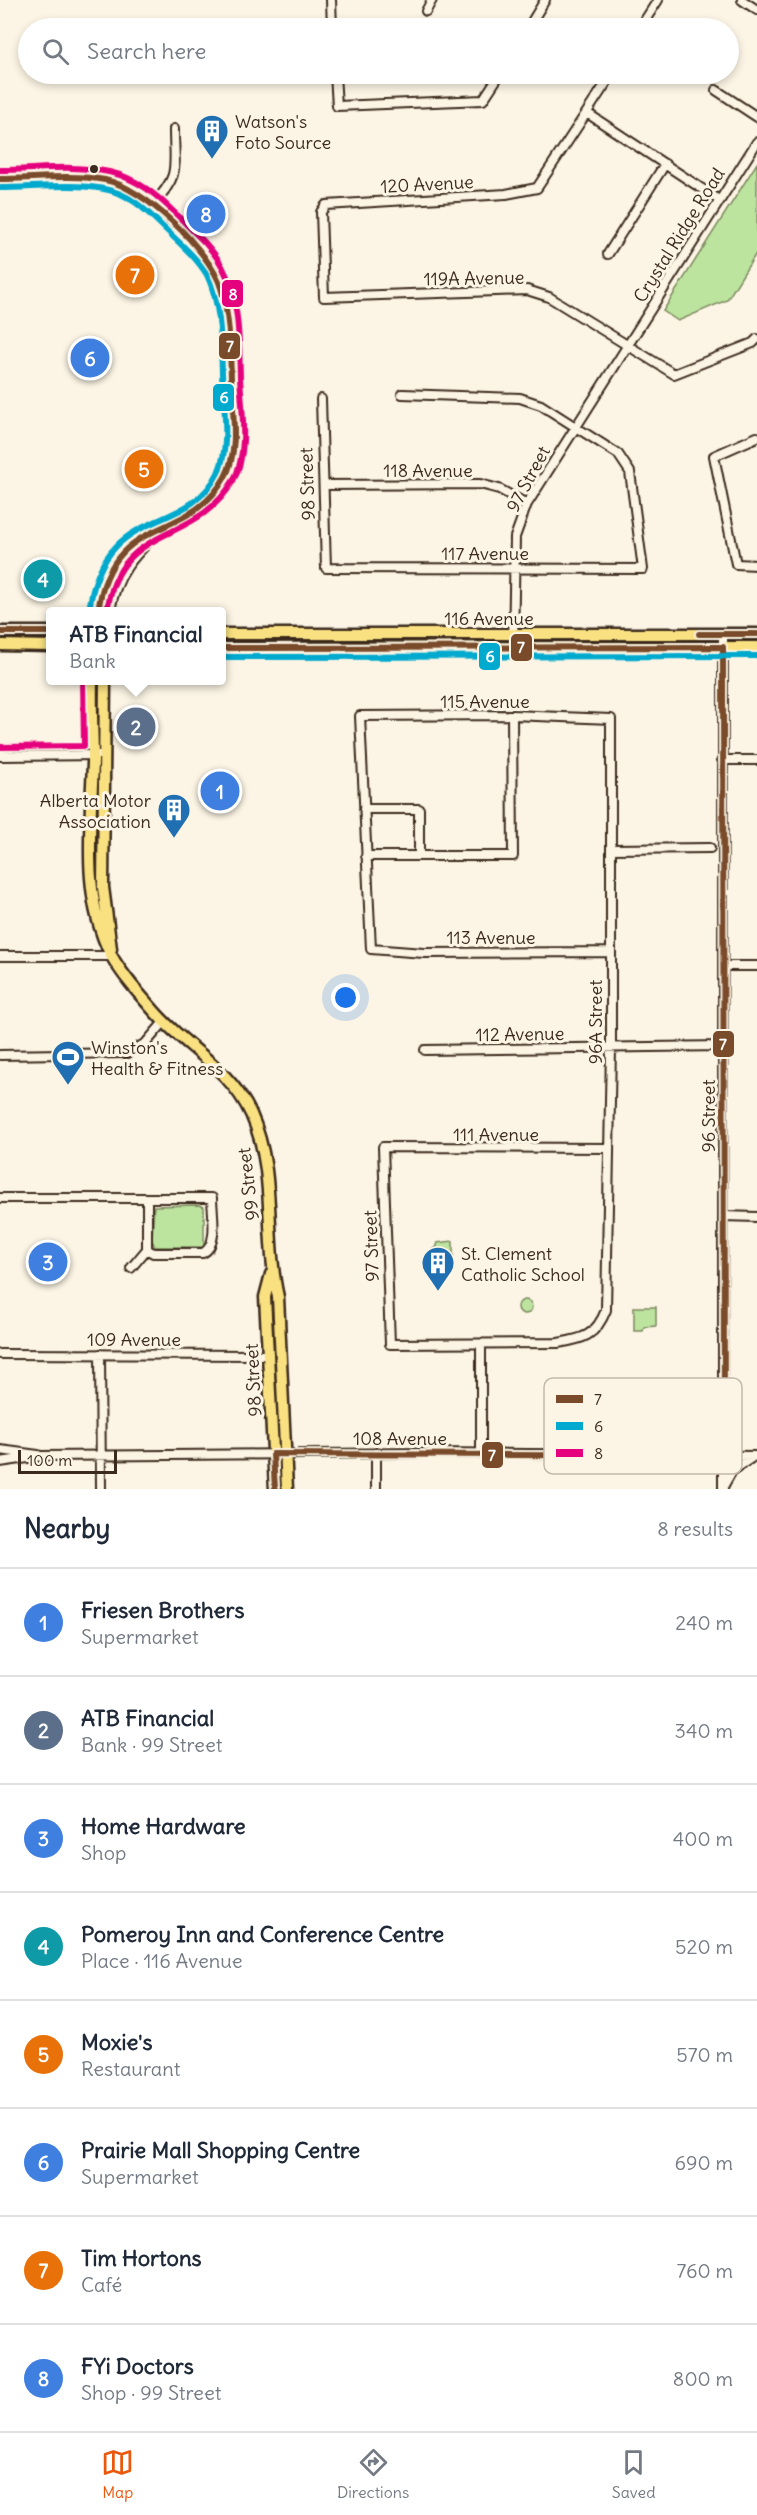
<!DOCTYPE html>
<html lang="en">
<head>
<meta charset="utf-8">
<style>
	body { margin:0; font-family:Delius,sans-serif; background:#f2f2f3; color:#1f2937 }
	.scale { position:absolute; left:18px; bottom:15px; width:99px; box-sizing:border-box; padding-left:6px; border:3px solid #3b2a1e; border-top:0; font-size:16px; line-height:21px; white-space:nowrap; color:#3b2a1e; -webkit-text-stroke:4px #fcf5e5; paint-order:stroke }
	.you { position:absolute; left:346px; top:998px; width:21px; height:21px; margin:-15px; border:4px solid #fff; border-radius:50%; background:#1a73e8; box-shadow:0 0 0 9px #1a73e833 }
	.badge { display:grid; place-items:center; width:39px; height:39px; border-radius:50%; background:#ea580c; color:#fff; font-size:20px; font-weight:700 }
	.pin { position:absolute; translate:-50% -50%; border:3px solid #fff; box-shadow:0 2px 6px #0006 }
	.popup { position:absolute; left:46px; top:607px; width:180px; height:78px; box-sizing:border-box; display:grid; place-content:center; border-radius:6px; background:#fff; filter:drop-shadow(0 2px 4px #0005); font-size:20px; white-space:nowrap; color:#747a83 }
	.popup b { font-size:22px; color:#1f2937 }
	.popup::after { content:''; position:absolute; left:50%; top:100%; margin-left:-12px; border:12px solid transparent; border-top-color:#fff }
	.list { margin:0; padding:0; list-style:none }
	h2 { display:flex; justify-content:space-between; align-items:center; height:78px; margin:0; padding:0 24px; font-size:26px }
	h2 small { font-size:20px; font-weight:400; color:#747a83 }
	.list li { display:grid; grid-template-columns:39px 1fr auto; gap:18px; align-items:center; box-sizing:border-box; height:108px; padding:0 24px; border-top:2px solid #e0e1e3 }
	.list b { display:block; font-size:22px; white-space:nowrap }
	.list p { margin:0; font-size:20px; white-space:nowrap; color:#747a83 }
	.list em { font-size:20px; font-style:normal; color:#747a83 }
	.icon { flex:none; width:33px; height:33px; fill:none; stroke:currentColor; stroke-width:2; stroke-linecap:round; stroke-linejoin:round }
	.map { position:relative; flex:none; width:757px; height:1489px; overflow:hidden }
	.search { position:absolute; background:#fff; box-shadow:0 3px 9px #0003; left:18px; right:18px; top:18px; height:66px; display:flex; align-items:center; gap:15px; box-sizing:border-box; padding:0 21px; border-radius:33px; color:#747a83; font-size:22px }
	.sheet { height:942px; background:#fff }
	nav { display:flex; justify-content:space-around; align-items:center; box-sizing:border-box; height:84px; border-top:2px solid #e0e1e3; background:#fff; font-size:16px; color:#747a83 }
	nav a { display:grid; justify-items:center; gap:3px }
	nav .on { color:#ea580c }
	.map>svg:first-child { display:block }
	.green { fill:#bce49f; stroke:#7c875e; stroke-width:1.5 }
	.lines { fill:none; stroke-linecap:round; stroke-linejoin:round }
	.minor-casing { stroke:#3b2a1e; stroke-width:12 }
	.major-casing { stroke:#3b2a1e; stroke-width:15 }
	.minor { stroke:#fcf5e5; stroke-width:8 }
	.major { stroke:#f9e181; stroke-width:10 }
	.bus-1-casing { stroke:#fcf5e5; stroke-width:10 }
	.bus-2-casing { stroke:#fcf5e5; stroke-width:10 }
	.bus-3-casing { stroke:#fcf5e5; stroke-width:10 }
	.bus-1 { stroke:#7a4b2a; stroke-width:6 }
	.bus-2 { stroke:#00a9ce; stroke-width:6 }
	.bus-3 { stroke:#e5007d; stroke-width:6 }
	.bus-dot { fill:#3b2a1e; stroke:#fcf5e5; stroke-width:2 }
	.labels { text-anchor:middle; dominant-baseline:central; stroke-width:6; stroke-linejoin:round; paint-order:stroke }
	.poi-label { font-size:18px; fill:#3b2a1e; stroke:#fcf5e5; text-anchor:start }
	.street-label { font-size:18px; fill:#3b2a1e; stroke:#fcf5e5 }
	.key { fill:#fcf5e5; stroke:#c2b8a9; stroke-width:1.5 }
	.key-label { font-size:16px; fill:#3b2a1e }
	.line-badge { stroke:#fcf5e5; stroke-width:2 }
	.badge-label { font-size:16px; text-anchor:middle; font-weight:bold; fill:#fff }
</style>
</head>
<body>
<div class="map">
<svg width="757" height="1489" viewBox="0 0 757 1489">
	<rect width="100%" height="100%" fill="#fcf5e5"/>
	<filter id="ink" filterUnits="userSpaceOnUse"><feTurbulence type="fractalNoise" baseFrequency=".0167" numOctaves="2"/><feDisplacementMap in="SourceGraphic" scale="12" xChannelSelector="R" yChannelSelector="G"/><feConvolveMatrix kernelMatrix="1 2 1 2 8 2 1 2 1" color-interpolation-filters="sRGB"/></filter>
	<g filter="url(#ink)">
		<path class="green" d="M757,163V252L727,300L678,321L663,311Z
			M200,1205L204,1207V1247H155L152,1240L154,1206Z
			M453,1241V1261H433V1249L437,1247V1243Z
			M518 1307a7 7 0 1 1 14 0a7 7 0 1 1-14 0Z
			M634,1307H656V1326L644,1327L643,1331H634Z"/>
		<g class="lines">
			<g class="minor-casing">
				<path id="minor" d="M331,0L332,28
					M742,0L757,10
					M426,11L432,0
					M528,28L545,0
					M640,28L658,0
					M335,74L337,106L483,100L500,74
					M612,74L537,188L506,194L326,205L321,212L324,297L527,290L549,297L674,374L753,343L757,339
					M716,90L757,117
					M587,113L719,200
					M0,179C34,179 71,175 105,180C133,185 150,201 169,220C185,237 204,252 215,272C234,307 231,405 233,448C226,530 143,511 110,567C102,580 100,596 98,612
					M153,204C181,175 174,167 174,129
					M608,254L665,164
					M321,399L326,568L643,569L630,472L618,454L541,405L520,398L402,394
					M757,437L714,456L736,564L757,565
					M324,485L480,484L499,489L527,504
					M110,612C115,575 134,555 160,531
					M723,634V1489
					M513,647L515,537L527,504L757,142
					M0,756L105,755
					M722,760H757
					M364,809H419V856
					M611,849L710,848
					M366,856H513L512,715
					M0,956H112
					M723,966H757
					M425,1050L723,1046
					M0,1055L128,1053L146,1043L164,1022
					M608,1148L383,1147L390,1344L558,1343C583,1339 596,1336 606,1310L611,1048V719L512,715L360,716L371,949L424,953L610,952
					M0,1198H212C212,1213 219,1245 203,1253H153L147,1249V1198
					M723,1216L757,1217
					M131,1268L147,1249
					M481,1345V1453
					M0,1354L269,1355
					M100,1354L101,1489
					M0,1450L38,1455
					M376,1453V1489
					M0,1462L42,1456L428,1453L757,1456
					M724,1485L732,1471L753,1457"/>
			</g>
			<g class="major-casing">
				<path id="major" d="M0,632H51
					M222,634H757
					M0,645L51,646
					M222,648L757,647
					M92,680C91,708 93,735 93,762C91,824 81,897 111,955C122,975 140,995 155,1012C187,1049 228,1066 251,1114C277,1172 264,1236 278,1297L287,1489
					M105,680L103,887L111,949
					M271,1274L265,1297L275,1489"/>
			</g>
			<use href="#minor" class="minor"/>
			<use href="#major" class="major"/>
			<g class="bus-1-casing">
				<path id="bus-1" d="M0,179C34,179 70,174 105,180C143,187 210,250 221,288C230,317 230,348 231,378C232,408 240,450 225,477C189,544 111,511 98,612
					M0,632H51
					M699,634H757
					M222,648L723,647L724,1456L273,1454L275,1489"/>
			</g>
			<g class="bus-2-casing">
				<path id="bus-2" d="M0,188C34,188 71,183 104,189C128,193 145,209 161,225C176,240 196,256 207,275C221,304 221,342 222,373C223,403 231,445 218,473C186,538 103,502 89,611
					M222,657L757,656"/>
			</g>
			<g class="bus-3-casing">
				<path id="bus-3" d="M0,170C36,170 74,164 109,172C137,178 158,196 177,215C193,231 211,246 222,266C240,299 239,342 240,378C242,409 249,454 233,481C195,547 119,521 107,612
					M0,747L84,746L83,680"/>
			</g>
			<use href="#bus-1" class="bus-1"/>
			<use href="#bus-2" class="bus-2"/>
			<use href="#bus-3" class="bus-3"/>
		</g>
	</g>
	<defs>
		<g id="building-pin" transform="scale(1.725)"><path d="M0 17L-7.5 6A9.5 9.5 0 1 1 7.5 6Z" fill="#1f6fb2" stroke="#fcf5e5"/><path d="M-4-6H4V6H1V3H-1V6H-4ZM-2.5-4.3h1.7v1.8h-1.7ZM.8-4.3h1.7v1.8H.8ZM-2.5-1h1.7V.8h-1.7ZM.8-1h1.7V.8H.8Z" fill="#fff"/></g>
		<g id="stadium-pin" transform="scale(1.725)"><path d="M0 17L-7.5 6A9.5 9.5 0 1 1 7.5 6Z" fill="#1f6fb2" stroke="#fcf5e5"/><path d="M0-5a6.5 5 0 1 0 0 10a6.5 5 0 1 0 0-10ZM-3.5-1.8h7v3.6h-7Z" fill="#fff"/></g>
	</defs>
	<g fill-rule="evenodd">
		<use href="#building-pin" x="212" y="131"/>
		<use href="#building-pin" x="174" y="810"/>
		<use href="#stadium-pin" x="68" y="1057"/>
		<use href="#building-pin" x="438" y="1263"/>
	</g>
	<circle class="bus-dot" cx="94" cy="169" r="5"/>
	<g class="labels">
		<g class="poi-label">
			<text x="235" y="121">Watson's<tspan x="235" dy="21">Foto Source</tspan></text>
			<text x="151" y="800" text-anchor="end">Alberta Motor<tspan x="151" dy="21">Association</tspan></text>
			<text x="91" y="1047">Winston's<tspan x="91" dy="21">Health &amp; Fitness</tspan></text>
			<text x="461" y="1253">St. Clement<tspan x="461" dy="21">Catholic School</tspan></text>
		</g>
		<g class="street-label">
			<text transform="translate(427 184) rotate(-3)">120 Avenue</text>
			<text transform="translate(679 235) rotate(-58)">Crystal Ridge Road</text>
			<text transform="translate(474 278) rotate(-1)">119A Avenue</text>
			<text x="428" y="470">118 Avenue</text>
			<text transform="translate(528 479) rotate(-62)">97 Street</text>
			<text transform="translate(307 484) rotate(-92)">98 Street</text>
			<text x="485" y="553">117 Avenue</text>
			<text x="489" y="618">116 Avenue</text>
			<text x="485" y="701">115 Avenue</text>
			<text x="491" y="937">113 Avenue</text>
			<text transform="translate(595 1022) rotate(-90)">96A Street</text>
			<text transform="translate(520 1034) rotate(-1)">112 Avenue</text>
			<text transform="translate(708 1116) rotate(-90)">96 Street</text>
			<text x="496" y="1134">111 Avenue</text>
			<text transform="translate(248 1184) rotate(-97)">99 Street</text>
			<text transform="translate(371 1246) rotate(-92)">97 Street</text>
			<text x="134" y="1339">109 Avenue</text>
			<text transform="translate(253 1380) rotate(-93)">98 Street</text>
			<text x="400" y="1438">108 Avenue</text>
		</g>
	</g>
	<rect x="544" y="1378" width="198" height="96" rx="9" class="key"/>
	<rect x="556" y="1395" width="27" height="8" fill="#7a4b2a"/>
	<rect x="556" y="1422" width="27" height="8" fill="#00a9ce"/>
	<rect x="556" y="1449" width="27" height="8" fill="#e5007d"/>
	<g class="key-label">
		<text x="594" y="1405">7</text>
		<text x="594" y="1432">6</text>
		<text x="594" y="1459">8</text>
	</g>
	<g class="line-badge">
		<rect x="221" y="279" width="23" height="29" rx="6" fill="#e5007d"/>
		<rect x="218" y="332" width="23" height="28" rx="6" fill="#7a4b2a"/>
		<rect x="212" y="383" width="23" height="29" rx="6" fill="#00a9ce"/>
		<rect x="510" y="633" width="23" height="29" rx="6" fill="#7a4b2a"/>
		<rect x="478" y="642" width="23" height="29" rx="6" fill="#00a9ce"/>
		<rect x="712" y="1030" width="23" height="28" rx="6" fill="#7a4b2a"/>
		<rect x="481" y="1441" width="23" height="28" rx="6" fill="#7a4b2a"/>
	</g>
	<g class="badge-label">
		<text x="233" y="300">8</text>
		<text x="230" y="352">7</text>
		<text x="224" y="403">6</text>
		<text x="521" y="653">7</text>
		<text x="490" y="662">6</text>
		<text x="723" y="1050">7</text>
		<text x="492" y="1461">7</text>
	</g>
</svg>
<div class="scale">100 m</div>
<div class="you"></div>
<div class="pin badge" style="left:220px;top:791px;background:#3f7fe0">1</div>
<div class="pin badge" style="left:136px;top:727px;background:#5c6f8a">2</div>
<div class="popup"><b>ATB Financial</b>Bank</div>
<div class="pin badge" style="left:48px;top:1262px;background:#3f7fe0">3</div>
<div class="pin badge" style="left:43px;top:579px;background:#0f9aa8">4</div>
<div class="pin badge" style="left:144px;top:469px;background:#e8710a">5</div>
<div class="pin badge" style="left:90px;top:358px;background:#3f7fe0">6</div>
<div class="pin badge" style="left:135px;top:275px;background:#e8710a">7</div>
<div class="pin badge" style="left:206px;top:214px;background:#3f7fe0">8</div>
<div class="search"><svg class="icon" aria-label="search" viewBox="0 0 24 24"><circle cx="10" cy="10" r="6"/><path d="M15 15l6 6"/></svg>Search here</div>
</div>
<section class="sheet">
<h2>Nearby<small>8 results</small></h2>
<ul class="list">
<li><span class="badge" style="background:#3f7fe0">1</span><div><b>Friesen Brothers</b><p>Supermarket</p></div><em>240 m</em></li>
<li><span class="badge" style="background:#5c6f8a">2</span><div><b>ATB Financial</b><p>Bank · 99 Street</p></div><em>340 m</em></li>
<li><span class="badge" style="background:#3f7fe0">3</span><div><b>Home Hardware</b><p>Shop</p></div><em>400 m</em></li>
<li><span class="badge" style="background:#0f9aa8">4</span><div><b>Pomeroy Inn and Conference Centre</b><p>Place · 116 Avenue</p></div><em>520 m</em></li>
<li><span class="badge" style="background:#e8710a">5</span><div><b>Moxie's</b><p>Restaurant</p></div><em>570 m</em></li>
<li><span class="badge" style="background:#3f7fe0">6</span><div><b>Prairie Mall Shopping Centre</b><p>Supermarket</p></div><em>690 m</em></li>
<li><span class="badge" style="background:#e8710a">7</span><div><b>Tim Hortons</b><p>Café</p></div><em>760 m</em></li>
<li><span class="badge" style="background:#3f7fe0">8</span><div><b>FYi Doctors</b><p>Shop · 99 Street</p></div><em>800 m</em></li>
</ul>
</section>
<nav>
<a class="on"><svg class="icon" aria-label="map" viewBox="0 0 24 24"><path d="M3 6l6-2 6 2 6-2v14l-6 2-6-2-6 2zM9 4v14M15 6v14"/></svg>Map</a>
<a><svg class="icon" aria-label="directions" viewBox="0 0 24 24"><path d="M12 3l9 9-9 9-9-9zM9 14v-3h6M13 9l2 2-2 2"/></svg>Directions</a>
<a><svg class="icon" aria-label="saved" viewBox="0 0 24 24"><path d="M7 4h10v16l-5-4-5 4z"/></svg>Saved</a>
</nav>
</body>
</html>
